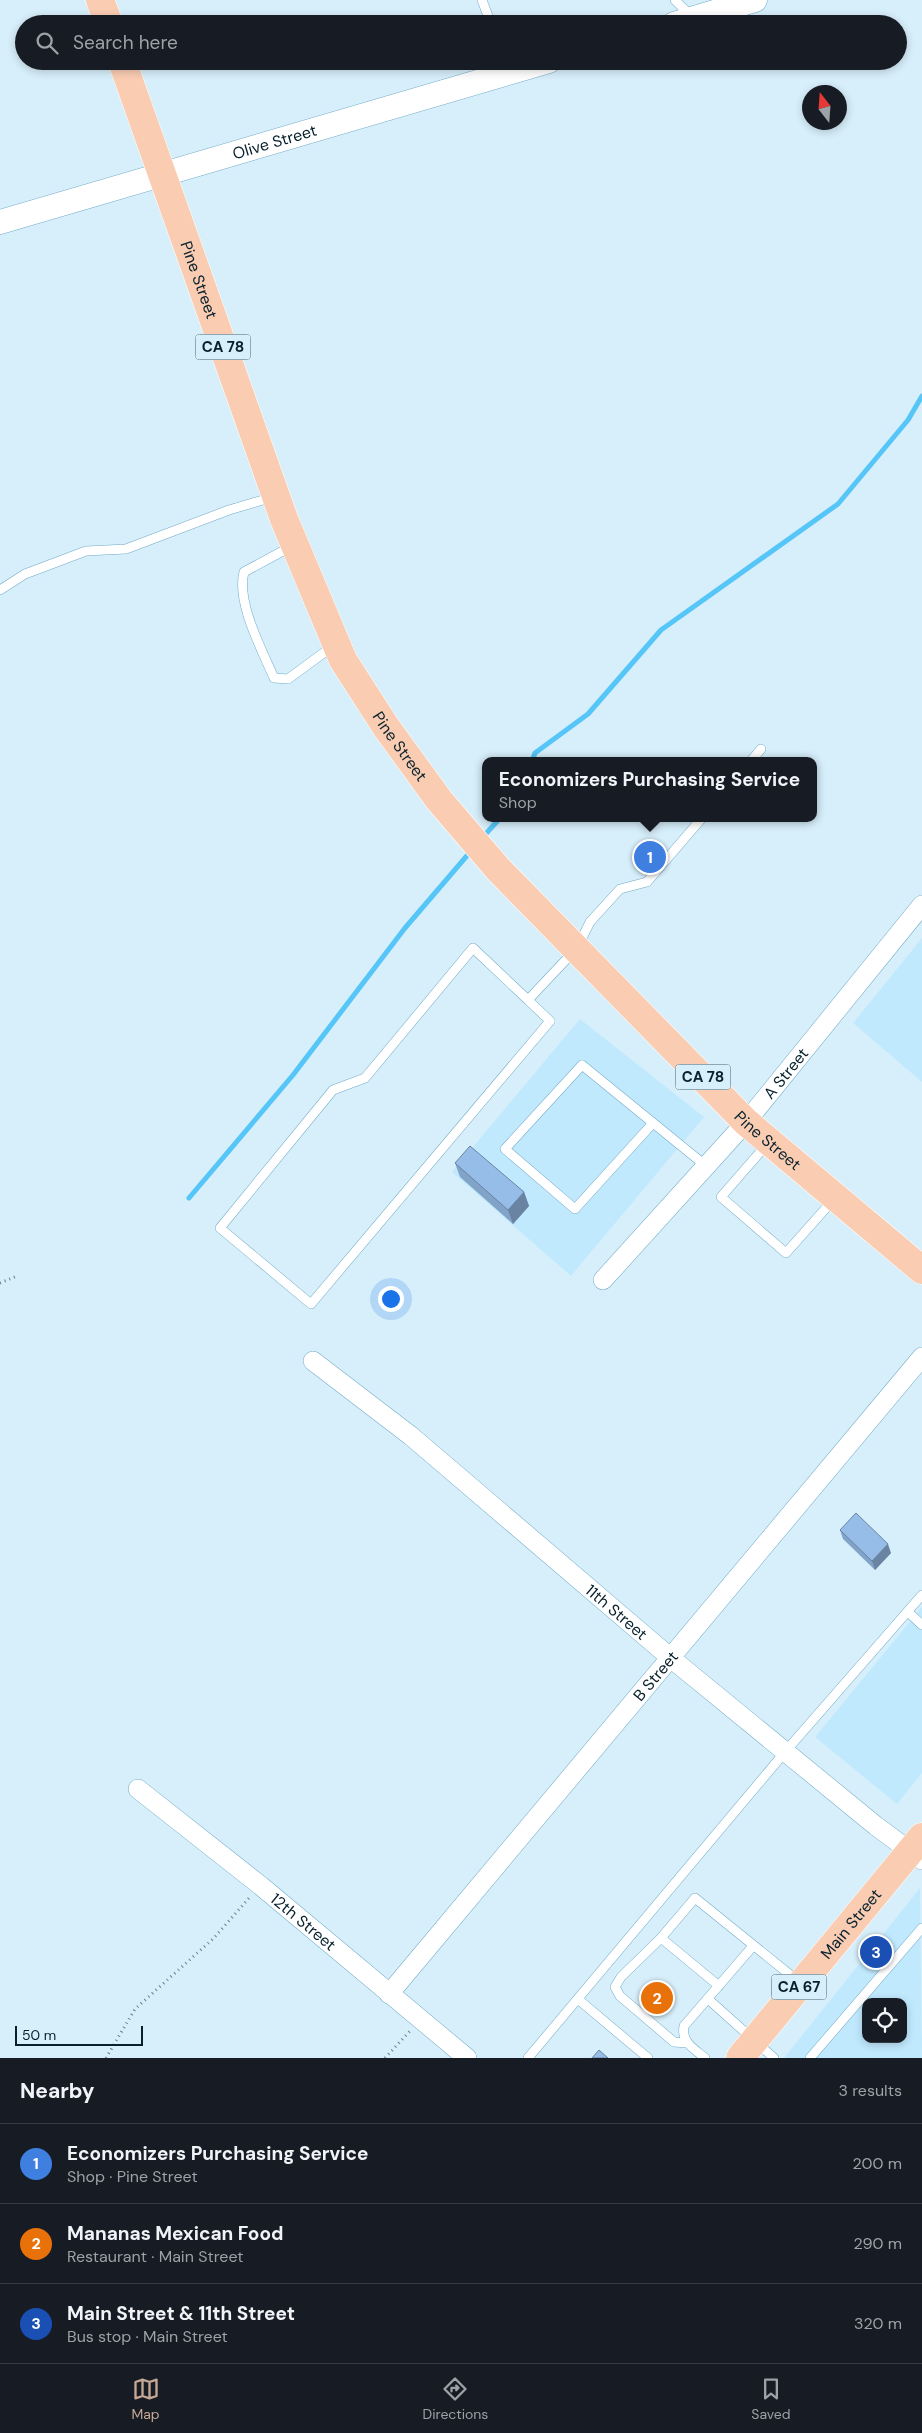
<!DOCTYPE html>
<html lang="en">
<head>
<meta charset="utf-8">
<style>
	body { margin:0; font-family:"DM Sans",sans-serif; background:#20242c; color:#f1f3f6 }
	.controls { position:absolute; right:15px; bottom:15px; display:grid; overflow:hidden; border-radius:10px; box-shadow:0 2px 8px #0003 }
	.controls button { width:45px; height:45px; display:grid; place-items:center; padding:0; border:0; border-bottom:1px solid #363941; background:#171b24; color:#f1f3f6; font:25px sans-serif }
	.compass { position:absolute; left:802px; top:85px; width:45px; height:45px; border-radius:50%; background:#171b24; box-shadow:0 2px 8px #0003; rotate:343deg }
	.scale { position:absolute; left:15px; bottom:12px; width:128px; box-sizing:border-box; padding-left:5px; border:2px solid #07202b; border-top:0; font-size:14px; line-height:18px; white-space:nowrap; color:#07202b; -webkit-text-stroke:4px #d7effb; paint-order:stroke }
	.you { position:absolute; left:390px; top:1298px; width:18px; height:18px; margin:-12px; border:4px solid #fff; border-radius:50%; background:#1a73e8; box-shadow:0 0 0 8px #1a73e833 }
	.badge { display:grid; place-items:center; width:32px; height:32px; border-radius:50%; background:#c6a896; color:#fff; font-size:16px; font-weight:700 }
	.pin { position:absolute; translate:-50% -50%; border:2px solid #fff; box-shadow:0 1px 5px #0006 }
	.popup { position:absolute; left:482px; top:757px; width:335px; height:65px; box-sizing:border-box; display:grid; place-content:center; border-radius:10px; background:#171b24; filter:drop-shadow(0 1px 4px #0005); font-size:16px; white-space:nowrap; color:#9ea1a6 }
	.popup b { font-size:19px; color:#f1f3f6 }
	.popup::after { content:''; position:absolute; left:50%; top:100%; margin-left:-10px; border:10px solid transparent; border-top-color:#171b24 }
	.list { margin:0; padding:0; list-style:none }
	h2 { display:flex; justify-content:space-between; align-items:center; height:65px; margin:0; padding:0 20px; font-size:21px }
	h2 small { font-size:16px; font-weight:400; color:#9ea1a6 }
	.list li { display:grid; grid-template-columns:32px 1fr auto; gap:15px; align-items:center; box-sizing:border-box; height:80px; padding:0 20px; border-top:1px solid #363941 }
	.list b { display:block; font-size:19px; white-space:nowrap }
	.list p { margin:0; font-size:16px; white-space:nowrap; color:#9ea1a6 }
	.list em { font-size:16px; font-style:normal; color:#9ea1a6 }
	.icon { flex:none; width:28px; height:28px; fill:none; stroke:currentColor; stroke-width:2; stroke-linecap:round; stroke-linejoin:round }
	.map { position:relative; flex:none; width:922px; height:2058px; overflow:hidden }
	.search { position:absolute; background:#171b24; box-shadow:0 2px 8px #0003; left:15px; right:15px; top:15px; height:55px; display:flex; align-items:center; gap:12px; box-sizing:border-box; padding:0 18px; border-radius:28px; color:#9ea1a6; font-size:19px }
	.sheet { height:305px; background:#171b24 }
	nav { display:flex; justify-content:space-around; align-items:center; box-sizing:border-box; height:70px; border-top:1px solid #363941; background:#171b24; font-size:14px; color:#9ea1a6 }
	nav a { display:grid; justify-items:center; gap:2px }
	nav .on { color:#c6a896 }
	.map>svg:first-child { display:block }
	.built { fill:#c1e9fe; fill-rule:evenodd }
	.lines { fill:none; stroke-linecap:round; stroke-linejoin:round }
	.stream { stroke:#56c5f8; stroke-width:5 }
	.service-casing { stroke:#71abc8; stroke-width:10 }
	.minor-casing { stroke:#71abc8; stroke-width:20 }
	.tertiary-casing { stroke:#71abc8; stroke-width:25 }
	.primary-casing { stroke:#fff; stroke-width:29 }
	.path { stroke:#69828d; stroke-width:3; stroke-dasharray:1 4; stroke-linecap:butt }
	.service { stroke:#fff; stroke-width:9 }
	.minor { stroke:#fff; stroke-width:19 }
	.tertiary { stroke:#fff; stroke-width:24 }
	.primary { stroke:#facdb3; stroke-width:28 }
	.wall { fill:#81a3c8 }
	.shaded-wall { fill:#6984a2 }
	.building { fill:#96bde8; stroke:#6984a2 }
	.labels { text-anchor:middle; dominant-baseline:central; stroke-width:4.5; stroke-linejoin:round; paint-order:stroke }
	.shield { fill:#d7effb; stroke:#455e69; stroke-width:1 }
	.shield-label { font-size:15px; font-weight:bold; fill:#07202b }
	.street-label { font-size:16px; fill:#07202b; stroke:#d7effb }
</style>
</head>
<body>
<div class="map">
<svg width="922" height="2058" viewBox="0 0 922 2058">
	<rect width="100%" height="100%" fill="#d7effb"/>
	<path class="built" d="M922,938V1082L853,1023Z
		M580,1019L704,1117L571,1276L452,1172Z
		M922,1607V1773L897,1804L815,1737Z
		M920,1888L922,2058H784ZM866,2002H903V2039H866Z"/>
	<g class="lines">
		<path class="stream" d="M532,761L535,753L588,714L661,630L838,504L908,420L922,396
			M483,837L500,818
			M189,1198L293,1075L405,928L471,851"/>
		<g class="service-casing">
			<path id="service" d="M482,0L491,24
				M675,0L691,16
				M292,546L244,572C236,602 262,650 274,678L288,679L333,646
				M0,590L25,574L86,551L126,549L229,510L273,497
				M751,761L761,749
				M528,1000L550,1021L311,1304L220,1228L333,1090L365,1078L473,948L528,1000L577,948L590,922L620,889L647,882L702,818
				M653,1123L575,1209L505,1149L582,1065L706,1166
				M768,1143L721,1197L786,1253L834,1199
				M908,1612L922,1625
				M661,1938L621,1977L615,1987L620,1996L674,2042L687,2043
				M719,1986L661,1938L695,1898L799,1982
				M708,1999L774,2058
				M579,2000L648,2058
				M528,2058L785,1752L922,1595
				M705,2058C693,2048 681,2042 684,2026L753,1946
				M810,2058L922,1928"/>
		</g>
		<g class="minor-casing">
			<g id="minor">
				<path id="s1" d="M603,1280L746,1122L922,905"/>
				<path id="s2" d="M313,1361L411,1436L672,1659L876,1826L922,1860"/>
				<path id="s3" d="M138,1789L261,1886L467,2058"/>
				<path id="s4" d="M389,1994L922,1357"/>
			</g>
		</g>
		<g class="tertiary-casing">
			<g id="tertiary">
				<path d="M674,24L755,0"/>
				<path id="s5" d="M0,222L549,61"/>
			</g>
		</g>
		<g class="primary-casing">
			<g id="primary">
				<path d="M100,0L109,24"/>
				<path id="s6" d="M122,61L284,519L343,660L386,727L439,800L498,869L746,1122L922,1270"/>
				<path id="s7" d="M740,2058L922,1837"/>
			</g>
		</g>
		<path class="path" d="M0,1283L17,1276
			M106,2058L135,2009L214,1938L250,1897
			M385,2058L410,2031"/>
		<use href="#service" class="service"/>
		<use href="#minor" class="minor"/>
		<use href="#tertiary" class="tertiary"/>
		<use href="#primary" class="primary"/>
	</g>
	<path class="wall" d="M455,1163L524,1192L529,1206L513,1224L460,1177Z
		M840,1530L891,1553L875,1570L843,1539Z"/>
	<path class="shaded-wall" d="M524,1192L529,1206L513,1224L508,1210Z
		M888,1544L891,1553L875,1570L872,1561Z"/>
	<path class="building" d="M470,1146L524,1192L508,1210L455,1163Z
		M856,1513L888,1544L872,1561L840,1530Z
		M599,2050L608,2058H592Z"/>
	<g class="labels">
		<g class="shield">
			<rect x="195.5" y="334.5" width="55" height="25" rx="4"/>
			<rect x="675.5" y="1064.5" width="55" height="25" rx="4"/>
			<rect x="771.5" y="1974.5" width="55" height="25" rx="4"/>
		</g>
		<g class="shield-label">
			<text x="223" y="347">CA 78</text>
			<text x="703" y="1077">CA 78</text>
			<text x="799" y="1987">CA 67</text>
		</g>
		<g class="street-label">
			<text stroke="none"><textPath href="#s5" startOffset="286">Olive Street</textPath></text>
			<text stroke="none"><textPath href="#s6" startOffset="232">Pine Street</textPath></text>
			<text stroke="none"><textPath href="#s6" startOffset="742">Pine Street</textPath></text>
			<text stroke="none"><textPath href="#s1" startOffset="276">A Street</textPath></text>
			<text stroke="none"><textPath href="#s6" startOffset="1282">Pine Street</textPath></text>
			<text stroke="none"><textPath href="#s2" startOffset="394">11th Street</textPath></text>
			<text stroke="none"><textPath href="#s4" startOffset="415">B Street</textPath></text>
			<text stroke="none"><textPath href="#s3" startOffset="212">12th Street</textPath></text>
			<text stroke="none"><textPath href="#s7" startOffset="174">Main Street</textPath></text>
		</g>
	</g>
</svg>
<div class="controls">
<button><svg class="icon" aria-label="locate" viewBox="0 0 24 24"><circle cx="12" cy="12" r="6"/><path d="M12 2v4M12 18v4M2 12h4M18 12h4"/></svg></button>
</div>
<svg class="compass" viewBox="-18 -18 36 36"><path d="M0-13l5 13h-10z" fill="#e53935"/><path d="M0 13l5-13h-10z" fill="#9ea1a6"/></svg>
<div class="scale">50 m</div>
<div class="you"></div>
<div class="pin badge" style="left:650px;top:857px;background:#3f7fe0">1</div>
<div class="popup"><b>Economizers Purchasing Service</b>Shop</div>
<div class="pin badge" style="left:657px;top:1998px;background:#e8710a">2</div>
<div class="pin badge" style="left:876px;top:1952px;background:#1a4fb4">3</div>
<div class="search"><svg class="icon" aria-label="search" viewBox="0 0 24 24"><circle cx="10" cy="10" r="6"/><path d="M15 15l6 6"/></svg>Search here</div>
</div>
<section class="sheet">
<h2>Nearby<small>3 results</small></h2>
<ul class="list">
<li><span class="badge" style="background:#3f7fe0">1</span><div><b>Economizers Purchasing Service</b><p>Shop · Pine Street</p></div><em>200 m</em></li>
<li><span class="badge" style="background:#e8710a">2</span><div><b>Mananas Mexican Food</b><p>Restaurant · Main Street</p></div><em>290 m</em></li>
<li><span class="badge" style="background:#1a4fb4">3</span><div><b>Main Street &amp; 11th Street</b><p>Bus stop · Main Street</p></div><em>320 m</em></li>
</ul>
</section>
<nav>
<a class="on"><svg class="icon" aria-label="map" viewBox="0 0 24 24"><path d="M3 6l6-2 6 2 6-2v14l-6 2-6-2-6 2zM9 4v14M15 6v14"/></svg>Map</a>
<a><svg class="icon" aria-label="directions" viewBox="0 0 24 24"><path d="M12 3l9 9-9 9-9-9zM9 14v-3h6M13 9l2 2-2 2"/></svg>Directions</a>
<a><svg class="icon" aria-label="saved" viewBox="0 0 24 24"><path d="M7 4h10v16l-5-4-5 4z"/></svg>Saved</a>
</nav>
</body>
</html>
